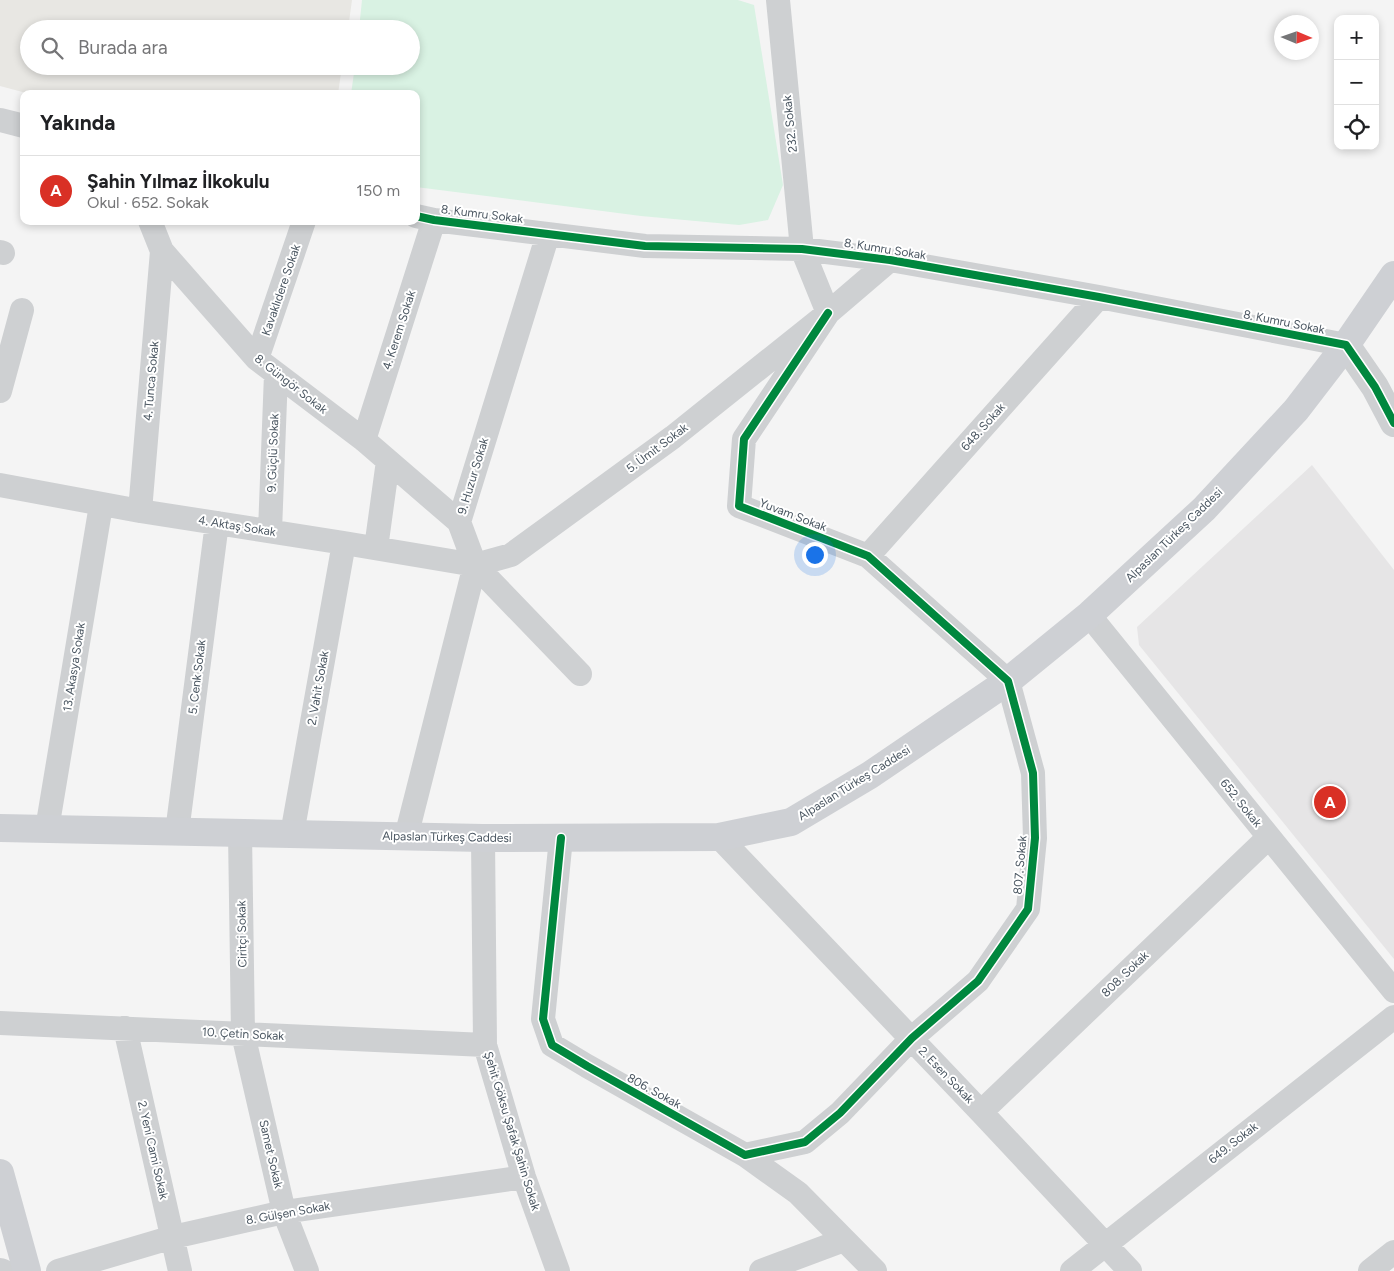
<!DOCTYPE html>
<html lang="tr">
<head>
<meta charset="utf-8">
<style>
	body { margin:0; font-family:Figtree,sans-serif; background:#f2f2f2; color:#202124 }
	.controls { position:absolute; right:15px; top:15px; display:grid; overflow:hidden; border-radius:10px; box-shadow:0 2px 8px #0003 }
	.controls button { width:45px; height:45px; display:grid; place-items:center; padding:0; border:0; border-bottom:1px solid #e0e0e0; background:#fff; color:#202124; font:25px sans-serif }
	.compass { position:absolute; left:1274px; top:15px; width:45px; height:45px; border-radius:50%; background:#fff; box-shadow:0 2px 8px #0003; rotate:92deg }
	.you { position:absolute; left:814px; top:554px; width:18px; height:18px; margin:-12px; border:4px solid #fff; border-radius:50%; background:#1a73e8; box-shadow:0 0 0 8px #1a73e833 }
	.badge { display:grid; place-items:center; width:32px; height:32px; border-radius:50%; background:#d93025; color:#fff; font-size:16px; font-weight:700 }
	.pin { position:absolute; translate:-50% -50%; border:2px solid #fff; box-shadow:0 1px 5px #0006 }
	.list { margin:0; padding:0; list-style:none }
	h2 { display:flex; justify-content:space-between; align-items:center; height:65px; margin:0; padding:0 20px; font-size:21px }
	h2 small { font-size:16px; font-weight:400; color:#757577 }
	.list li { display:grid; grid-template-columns:32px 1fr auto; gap:15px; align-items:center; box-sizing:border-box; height:70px; padding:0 20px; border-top:1px solid #e0e0e0 }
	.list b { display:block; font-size:19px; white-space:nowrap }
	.list p { margin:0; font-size:16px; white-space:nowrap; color:#757577 }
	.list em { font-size:16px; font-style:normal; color:#757577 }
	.icon { flex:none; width:28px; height:28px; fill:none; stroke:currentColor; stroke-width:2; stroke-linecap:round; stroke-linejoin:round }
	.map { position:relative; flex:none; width:1394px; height:1271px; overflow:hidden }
	.search { position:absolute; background:#fff; box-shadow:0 2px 8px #0003; left:20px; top:20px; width:400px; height:55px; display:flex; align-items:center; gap:12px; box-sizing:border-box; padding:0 18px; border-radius:28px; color:#757577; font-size:19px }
	.panel { position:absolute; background:#fff; box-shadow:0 2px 8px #0003; left:20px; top:90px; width:400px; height:135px; border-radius:10px }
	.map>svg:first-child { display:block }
	.commercial { fill:#e8e7e3 }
	.education { fill:#e6e5e6 }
	.green { fill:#d9f2e3 }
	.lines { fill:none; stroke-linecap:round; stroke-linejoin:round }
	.minor { stroke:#ced0d2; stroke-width:24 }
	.tertiary { stroke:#ced0d2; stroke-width:28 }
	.secondary { stroke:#ced0d4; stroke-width:28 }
	.cycleway-casing { stroke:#fff; stroke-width:11 }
	.cycleway { stroke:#00873e; stroke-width:8 }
	.labels { text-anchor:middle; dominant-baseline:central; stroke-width:4; stroke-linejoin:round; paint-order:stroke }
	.street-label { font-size:12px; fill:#4a5661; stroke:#fff }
</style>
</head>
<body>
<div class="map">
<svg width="1394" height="1271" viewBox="0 0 1394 1271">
	<rect width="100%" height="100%" fill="#f4f4f4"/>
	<path class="commercial" d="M0,0H352L348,29H29V66H342L338,94H30L0,86Z"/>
	<path class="education" d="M1312,465L1394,570V959L1139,645L1137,627Z"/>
	<path class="green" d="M362,0H738L754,5L783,185L768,220L739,225L641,216L416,187V94H351L355,66H411V29H359Z"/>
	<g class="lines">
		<path class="minor" d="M778,0L802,249L828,313
			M0,120L24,126
			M416,216L434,220L645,246L802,249L890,260L1099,297L1346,345
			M150,221L162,251L257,359L364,440L459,522
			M0,252L3,253
			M257,359L304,221
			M0,391L22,310
			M364,440L434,220
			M0,485L140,511L344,543L475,565L511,555L673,437L828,313L890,260
			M140,511L162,251
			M270,531L276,374
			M376,548L388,461
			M868,556L1099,297
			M475,565L580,674
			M1089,615L1394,991
			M47,829L101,505
			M177,832L217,523
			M240,833L243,1034L284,1212L307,1271
			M292,834L344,543
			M406,837L475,565L459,522L548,234
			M719,837L981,1112L1130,1271
			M483,838L485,1045L524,1177L558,1271
			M561,838L543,1019L552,1045L587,1066L745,1155L805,1142L840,1113L912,1038L978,981L1028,909L1035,838L1033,773L1008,681L868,556L739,506L744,439L828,313
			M0,1023L485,1045
			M125,1028L180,1271
			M981,1112L1269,837
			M745,1155L798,1193L875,1271
			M0,1270L3,1271
			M58,1271L173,1237L284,1212L524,1177
			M761,1271L844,1240
			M1072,1271L1394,1017
			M1370,1271L1394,1252"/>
		<path class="tertiary" d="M1346,345L1375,387L1394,423"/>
		<path class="secondary" d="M0,828L483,838L719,837L791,822L870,775L1008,681L1089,615L1204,509L1296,410L1346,345L1394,275
			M0,1173L27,1271"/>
		<g class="cycleway-casing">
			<path id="cycleway" d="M416,216L434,220L645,246L802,249L890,260L1099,297L1346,345L1375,387L1394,423
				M561,838L543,1019L552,1045L587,1066L745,1155L805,1142L840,1113L912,1038L978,981L1028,909L1035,838L1033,773L1008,681L868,556L739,506L744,439L828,313"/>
		</g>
		<use href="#cycleway" class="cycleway"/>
	</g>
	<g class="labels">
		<g class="street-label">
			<text transform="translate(790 124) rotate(-96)">232. Sokak</text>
			<text transform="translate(482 214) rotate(7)">8. Kumru Sokak</text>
			<text transform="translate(885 249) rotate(9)">8. Kumru Sokak</text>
			<text transform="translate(281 290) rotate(-71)">Kavaklıdere Sokak</text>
			<text transform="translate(1284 322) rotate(11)">8. Kumru Sokak</text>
			<text transform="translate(399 330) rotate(-72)">4. Kerem Sokak</text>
			<text transform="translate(151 381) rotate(-85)">4. Tunca Sokak</text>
			<text transform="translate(291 384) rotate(38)">8. Güngör Sokak</text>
			<text transform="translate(983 427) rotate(-48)">648. Sokak</text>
			<text transform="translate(657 448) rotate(-37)">5. Ümit Sokak</text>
			<text transform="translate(273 453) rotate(-88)">9. Güçlü Sokak</text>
			<text transform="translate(473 476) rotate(-73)">9. Huzur Sokak</text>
			<text transform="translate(793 515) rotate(21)">Yuvam Sokak</text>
			<text transform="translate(237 526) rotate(9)">4. Aktaş Sokak</text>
			<text transform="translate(1174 535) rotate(-44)">Alpaslan Türkeş Caddesi</text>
			<text transform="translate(74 667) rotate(-81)">13. Akasya Sokak</text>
			<text transform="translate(197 677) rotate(-83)">5. Cenk Sokak</text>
			<text transform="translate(318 688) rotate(-80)">2. Vahit Sokak</text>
			<text transform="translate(854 783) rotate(-32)">Alpaslan Türkeş Caddesi</text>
			<text transform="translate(1241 803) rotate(51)">652. Sokak</text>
			<text transform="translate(447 837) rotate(1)">Alpaslan Türkeş Caddesi</text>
			<text transform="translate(1020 865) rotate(-85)">807. Sokak</text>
			<text transform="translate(242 934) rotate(-91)">Ciritçi Sokak</text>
			<text transform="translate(1125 974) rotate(-44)">808. Sokak</text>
			<text transform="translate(243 1034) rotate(3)">10. Çetin Sokak</text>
			<text transform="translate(946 1075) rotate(46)">2. Esen Sokak</text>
			<text transform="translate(654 1091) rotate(29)">806. Sokak</text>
			<text transform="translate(512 1131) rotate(73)">Şehit Göksu Şafak Şahin Sokak</text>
			<text transform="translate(1233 1143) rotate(-38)">649. Sokak</text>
			<text transform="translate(153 1150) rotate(77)">2. Yeni Cami Sokak</text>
			<text transform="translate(271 1154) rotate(77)">Samet Sokak</text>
			<text transform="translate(288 1213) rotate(-10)">8. Gülşen Sokak</text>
		</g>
	</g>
</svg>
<div class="controls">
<button>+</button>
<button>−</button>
<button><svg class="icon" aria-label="locate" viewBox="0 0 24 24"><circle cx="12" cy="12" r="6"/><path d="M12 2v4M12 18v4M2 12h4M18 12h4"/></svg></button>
</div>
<svg class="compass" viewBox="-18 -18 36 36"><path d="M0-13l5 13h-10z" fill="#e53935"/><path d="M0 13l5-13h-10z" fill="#757577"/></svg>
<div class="you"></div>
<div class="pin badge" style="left:1330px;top:802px">A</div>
<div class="search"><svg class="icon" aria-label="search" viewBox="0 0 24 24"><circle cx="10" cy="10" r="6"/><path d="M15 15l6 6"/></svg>Burada ara</div>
<section class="panel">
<h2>Yakında<small></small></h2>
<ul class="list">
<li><span class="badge">A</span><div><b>Şahin Yılmaz İlkokulu</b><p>Okul · 652. Sokak</p></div><em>150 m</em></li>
</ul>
</section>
</div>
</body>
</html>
